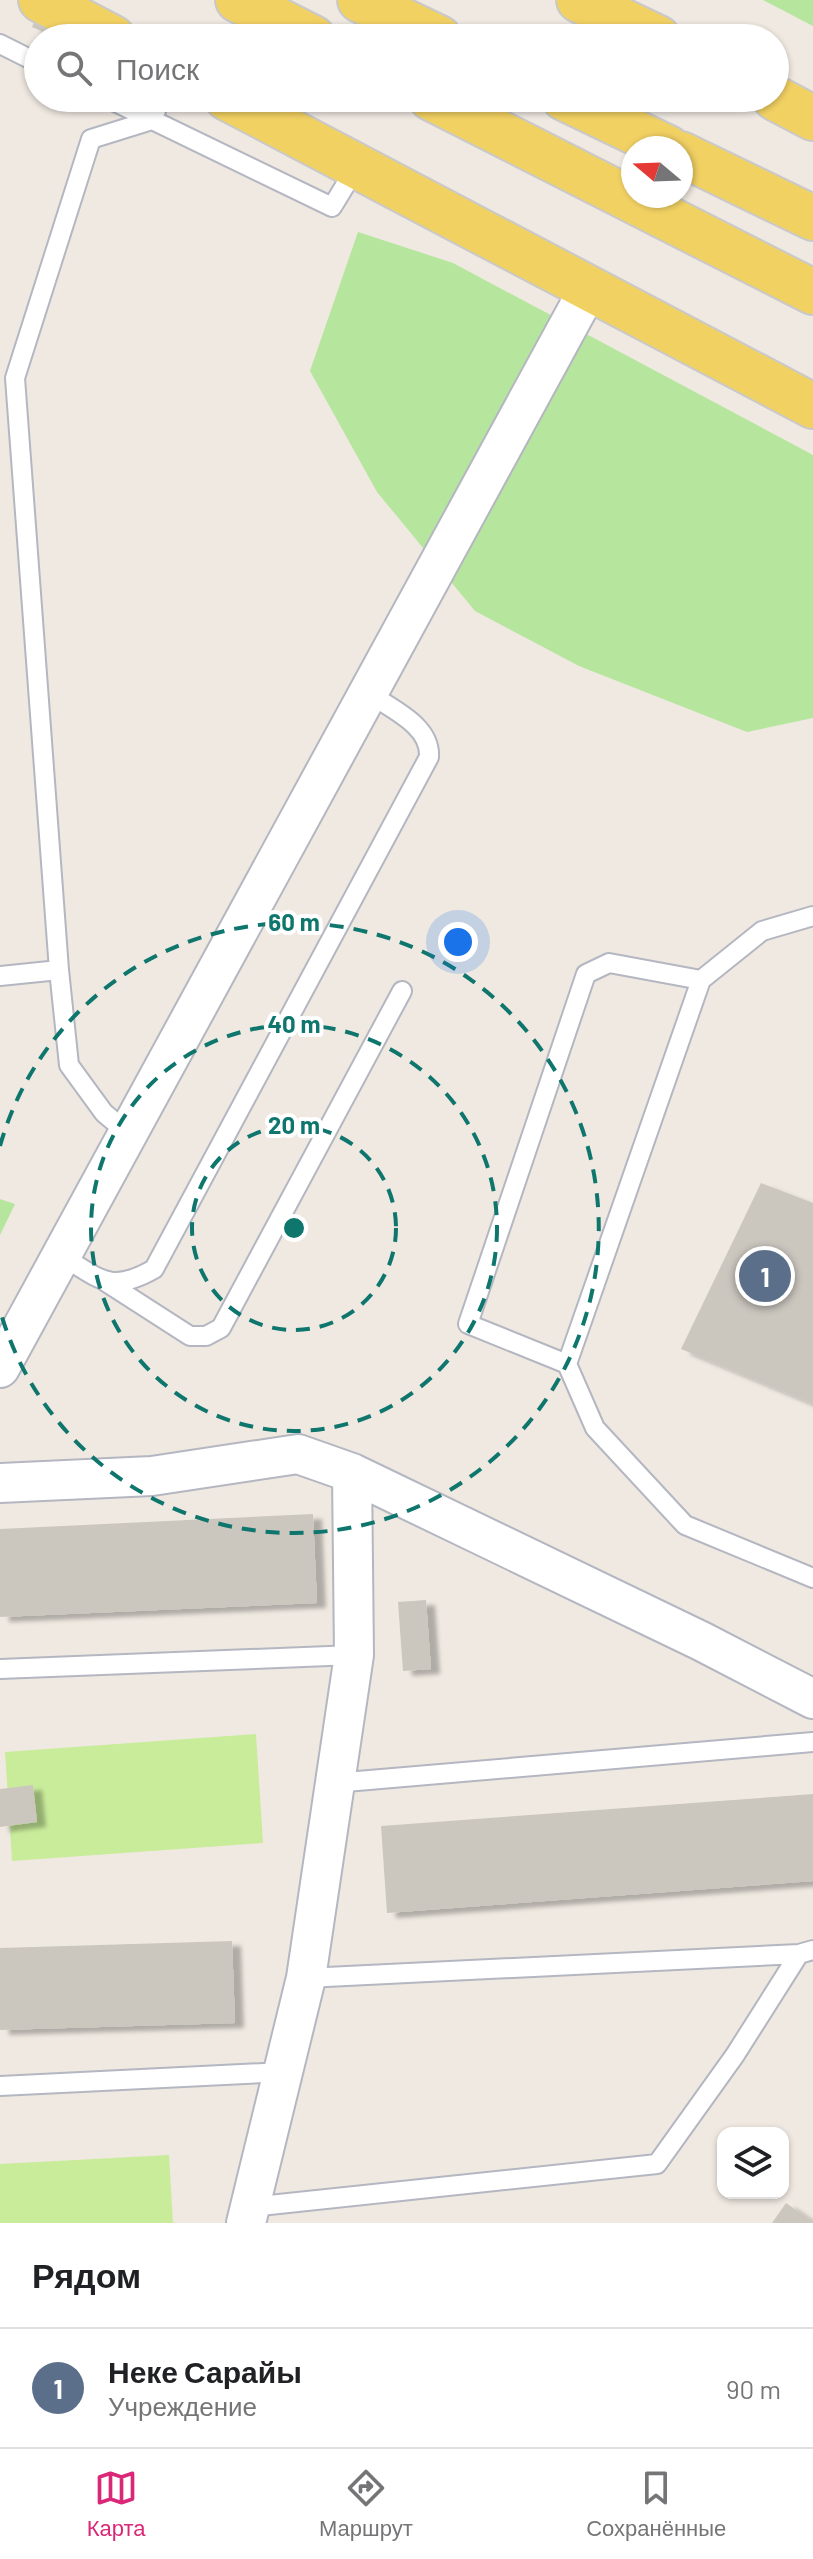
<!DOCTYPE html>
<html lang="ru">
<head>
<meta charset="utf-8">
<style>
	body { margin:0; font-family:Barlow,sans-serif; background:#f6f6f6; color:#202124 }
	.controls { position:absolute; right:24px; bottom:24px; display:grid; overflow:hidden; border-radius:16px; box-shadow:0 2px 6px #0004 }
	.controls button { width:72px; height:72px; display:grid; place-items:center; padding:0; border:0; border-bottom:2px solid #e0e0e0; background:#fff; color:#202124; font:40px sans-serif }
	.compass { position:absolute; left:621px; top:136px; width:72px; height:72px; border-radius:50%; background:#fff; box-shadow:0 2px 6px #0004; rotate:289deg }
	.you { position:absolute; left:458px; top:942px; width:28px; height:28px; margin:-20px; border:6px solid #fff; border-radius:50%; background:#1a73e8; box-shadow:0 0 0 12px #1a73e833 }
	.badge { display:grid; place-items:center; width:52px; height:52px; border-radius:50%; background:#db2777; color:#fff; font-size:26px; font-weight:700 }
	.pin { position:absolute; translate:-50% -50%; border:4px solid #fff; box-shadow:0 2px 8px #0006 }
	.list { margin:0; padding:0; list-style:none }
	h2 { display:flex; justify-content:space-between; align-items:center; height:104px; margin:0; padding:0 32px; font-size:34px }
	h2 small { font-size:26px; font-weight:400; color:#757577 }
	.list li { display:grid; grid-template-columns:52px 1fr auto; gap:24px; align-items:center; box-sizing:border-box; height:120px; padding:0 32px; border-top:2px solid #e0e0e0 }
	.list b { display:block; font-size:30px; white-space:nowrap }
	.list p { margin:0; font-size:26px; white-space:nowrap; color:#757577 }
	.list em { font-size:26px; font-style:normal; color:#757577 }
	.icon { flex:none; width:44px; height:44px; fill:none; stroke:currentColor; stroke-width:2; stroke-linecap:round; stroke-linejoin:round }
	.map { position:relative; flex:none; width:813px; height:2223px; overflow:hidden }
	.search { position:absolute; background:#fff; box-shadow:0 2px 6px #0004; left:24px; right:24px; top:24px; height:88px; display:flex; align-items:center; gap:20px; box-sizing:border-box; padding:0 28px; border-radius:44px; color:#757577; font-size:30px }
	.sheet { height:224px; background:#fff }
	nav { display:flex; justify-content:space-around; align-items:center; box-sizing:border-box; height:112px; border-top:2px solid #e0e0e0; background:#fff; font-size:22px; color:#757577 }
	nav a { display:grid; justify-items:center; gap:4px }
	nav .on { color:#db2777 }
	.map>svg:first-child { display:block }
	.green { fill:#b6e59e }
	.pitch { fill:#c9ec9a }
	.building { fill:#cbc7bf; filter:url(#shadow) }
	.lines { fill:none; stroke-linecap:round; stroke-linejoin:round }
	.lane-casing { stroke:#b4b7c1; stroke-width:22 }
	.street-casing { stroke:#b4b7c1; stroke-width:42 }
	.primary-casing { stroke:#c9c9c9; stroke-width:48 }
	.lane { stroke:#fff; stroke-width:18 }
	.street { stroke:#fff; stroke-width:38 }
	.primary { stroke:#f2d163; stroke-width:44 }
	.ring { fill:none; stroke:#0f766e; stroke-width:4; stroke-dasharray:14 10 }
	.centre { fill:#0f766e; stroke:#fff; stroke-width:4 }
	.ring-label { font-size:24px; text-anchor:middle; font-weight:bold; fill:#0f766e; stroke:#fff; stroke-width:8; stroke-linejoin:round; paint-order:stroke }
</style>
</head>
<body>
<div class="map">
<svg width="813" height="2223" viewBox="0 0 813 2223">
	<defs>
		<filter id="shadow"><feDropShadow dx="9" dy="5" stdDeviation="2" flood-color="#0004"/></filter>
	</defs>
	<rect width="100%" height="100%" fill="#efe9e1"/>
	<path class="green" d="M763,0H813V26Z
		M358,232L453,263L813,455V718L747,732L579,666L475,611L377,492L310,371Z
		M0,1199L15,1204L0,1235Z"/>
	<path class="pitch" d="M256,1734L263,1843L12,1861L5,1752Z
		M169,2155L173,2223H0V2164Z"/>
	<path class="building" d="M40,9L82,38H57L32,27Z
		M761,1183L813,1203V1404L681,1349Z
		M313,1514L317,1603L0,1617V1529Z
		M426,1600L431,1669L403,1671L398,1602Z
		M33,1785L37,1822L0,1827V1789Z
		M813,1794V1881L387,1913L381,1826Z
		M232,1941L235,2023L0,2030V1948Z
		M786,2203L813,2222V2223H772Z"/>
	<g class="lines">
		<g class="lane-casing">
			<path id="lane" d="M0,44L38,63
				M107,98L332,207L357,166
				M813,916L762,931L701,980L609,963L586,974L468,1324L567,1364L595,1428L685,1525L813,1578
				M59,970L69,1065L104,1113L129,1134
				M0,976L59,970L15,378L91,139L152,120L161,98
				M62,1256C100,1279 110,1294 154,1269L429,757C431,726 393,710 370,694
				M106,1282L190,1336H206L221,1328L402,991
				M567,1364L701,980
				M0,1669L354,1655
				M334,1783L813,1742
				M306,1978L799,1954L813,1950
				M0,2086L284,2072
				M250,2207L657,2164L735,2055L799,1954"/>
		</g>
		<g class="street-casing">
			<path id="street" d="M0,1368L589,288
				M0,1483L152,1476L298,1454L352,1473L701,1641L813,1699
				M246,2223L306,1978L354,1655L352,1473"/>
		</g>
		<g class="primary-casing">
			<path id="primary" d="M41,0L113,38
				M238,0L313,38
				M360,0L439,38
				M579,0L658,38
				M227,98L813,406
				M431,98L813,292
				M564,98L668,148
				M775,98L813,118
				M681,154L813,218"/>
		</g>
		<use href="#lane" class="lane"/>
		<use href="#street" class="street"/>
		<use href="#primary" class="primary"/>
	</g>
	<g class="ring">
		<circle cx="294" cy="1228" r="102"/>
		<circle cx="294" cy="1228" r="203"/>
		<path d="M0 1146A305 305 0 1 1 0 1310"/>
	</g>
	<circle cx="294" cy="1228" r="12" class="centre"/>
	<g class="ring-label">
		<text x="294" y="931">60 m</text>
		<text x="294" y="1033">40 m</text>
		<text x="294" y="1134">20 m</text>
	</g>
</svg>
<div class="controls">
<button><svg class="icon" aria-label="layers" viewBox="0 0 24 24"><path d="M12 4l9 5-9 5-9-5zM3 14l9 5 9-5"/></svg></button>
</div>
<svg class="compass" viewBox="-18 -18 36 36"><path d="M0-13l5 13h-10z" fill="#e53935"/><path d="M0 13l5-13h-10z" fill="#757577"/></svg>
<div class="you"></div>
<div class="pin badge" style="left:765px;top:1276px;background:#5c6f8a">1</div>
<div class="search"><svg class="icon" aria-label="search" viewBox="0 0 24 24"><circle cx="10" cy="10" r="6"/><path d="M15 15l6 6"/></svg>Поиск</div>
</div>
<section class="sheet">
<h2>Рядом<small></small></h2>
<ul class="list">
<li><span class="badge" style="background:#5c6f8a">1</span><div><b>Неке Сарайы</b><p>Учреждение</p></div><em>90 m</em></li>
</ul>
</section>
<nav>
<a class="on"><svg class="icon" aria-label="map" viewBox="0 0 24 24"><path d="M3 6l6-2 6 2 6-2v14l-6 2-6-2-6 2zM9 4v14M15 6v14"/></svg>Карта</a>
<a><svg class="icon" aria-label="directions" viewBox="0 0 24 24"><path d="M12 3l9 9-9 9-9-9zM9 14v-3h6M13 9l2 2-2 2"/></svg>Маршрут</a>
<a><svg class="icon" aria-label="saved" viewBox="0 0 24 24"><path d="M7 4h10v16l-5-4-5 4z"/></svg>Сохранённые</a>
</nav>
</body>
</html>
